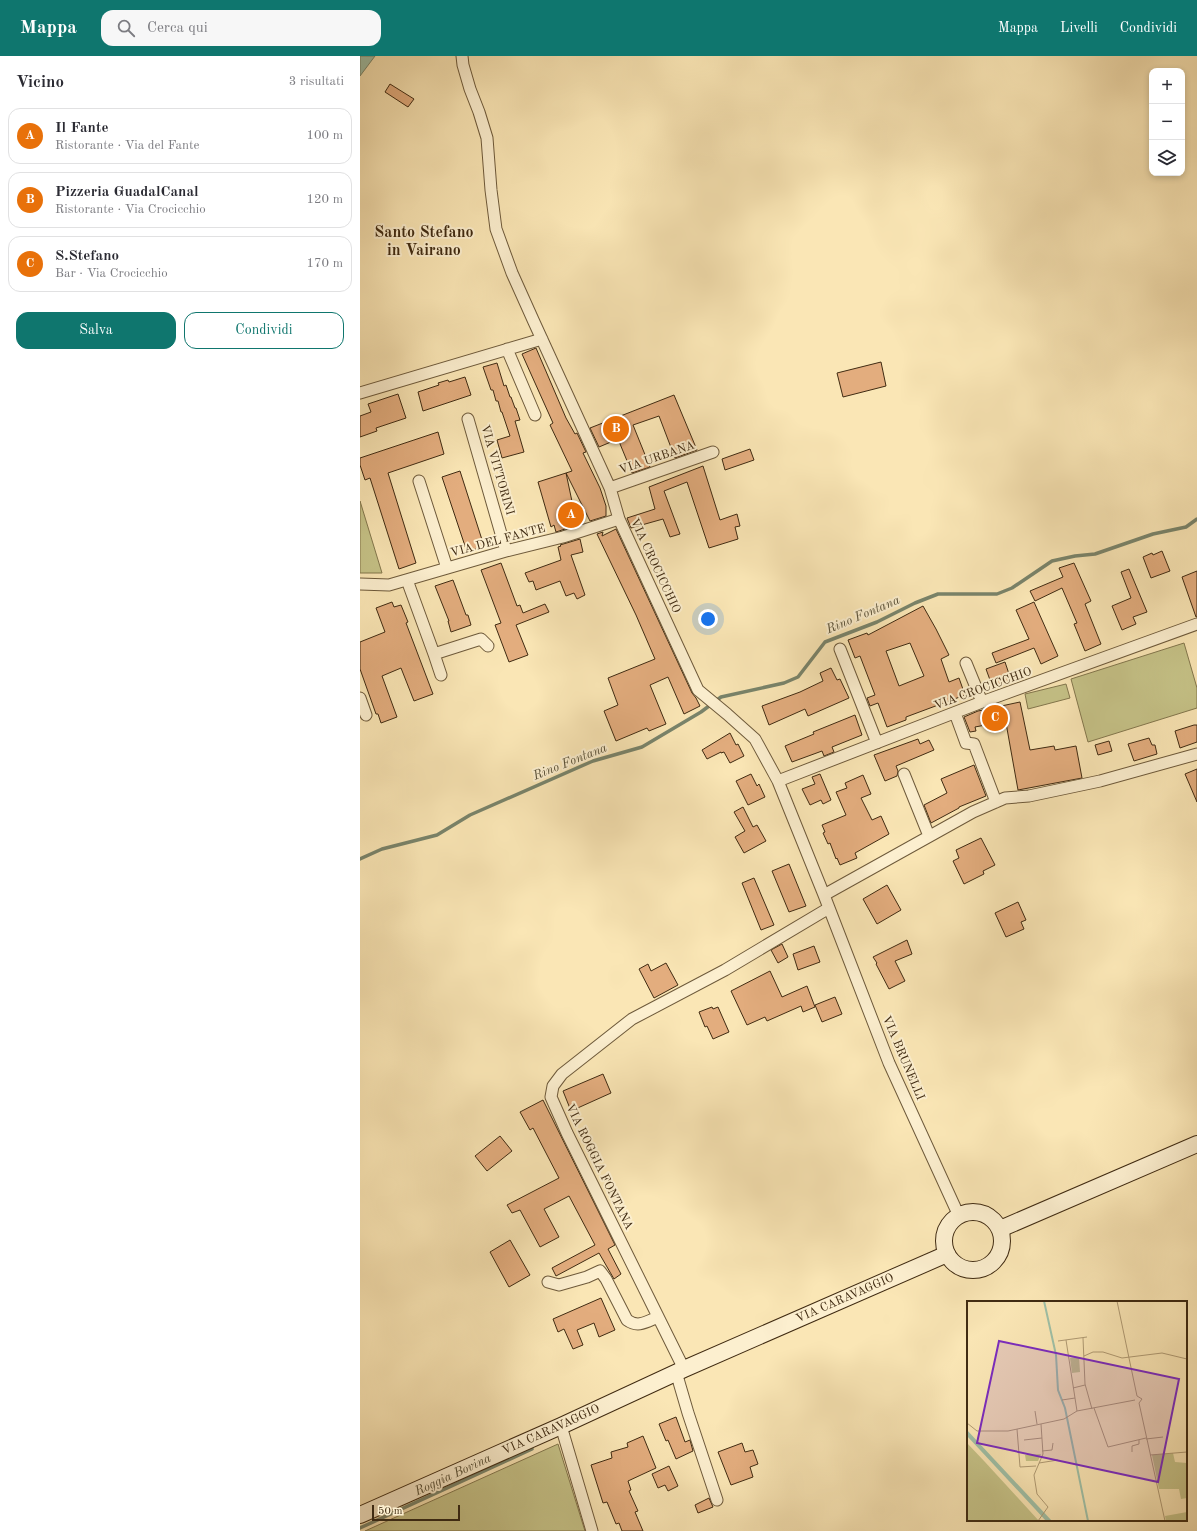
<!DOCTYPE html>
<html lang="it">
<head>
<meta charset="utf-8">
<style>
	body { margin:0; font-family:"Old Standard TT",serif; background:#f7f7f7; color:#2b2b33 }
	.controls { position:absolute; right:12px; top:12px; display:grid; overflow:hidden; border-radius:8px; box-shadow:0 2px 6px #0003 }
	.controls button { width:36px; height:36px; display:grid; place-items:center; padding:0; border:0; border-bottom:1px solid #e1e1e2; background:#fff; color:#2b2b33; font:20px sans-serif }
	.scale { position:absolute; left:12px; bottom:10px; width:88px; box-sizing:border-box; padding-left:4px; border:2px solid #402b12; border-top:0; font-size:11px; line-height:14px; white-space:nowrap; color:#402b12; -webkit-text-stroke:3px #fcefcf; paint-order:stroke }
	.you { position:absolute; left:348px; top:563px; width:14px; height:14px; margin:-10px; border:3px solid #fff; border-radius:50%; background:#1a73e8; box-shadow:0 0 0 6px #1a73e833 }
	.badge { display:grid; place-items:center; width:26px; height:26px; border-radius:50%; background:#0f766e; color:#fff; font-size:13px; font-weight:700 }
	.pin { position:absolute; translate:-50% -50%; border:2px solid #fff; box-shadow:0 1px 4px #0006 }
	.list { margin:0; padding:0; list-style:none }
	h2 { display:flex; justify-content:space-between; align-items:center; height:52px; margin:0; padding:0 16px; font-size:17px }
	h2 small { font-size:13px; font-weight:400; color:#7c7c81 }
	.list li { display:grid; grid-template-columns:26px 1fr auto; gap:12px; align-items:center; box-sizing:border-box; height:56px; margin:0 8px 8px; padding:0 8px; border:1px solid #e1e1e2; border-radius:12px }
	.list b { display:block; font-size:15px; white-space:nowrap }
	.list p { margin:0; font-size:13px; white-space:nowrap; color:#7c7c81 }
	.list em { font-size:13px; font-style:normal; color:#7c7c81 }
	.actions { display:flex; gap:8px; padding:12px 16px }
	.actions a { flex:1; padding:9px 0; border:1px solid #0f766e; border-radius:12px; text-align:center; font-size:14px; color:#0f766e }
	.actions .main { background:#0f766e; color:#fff }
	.icon { flex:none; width:22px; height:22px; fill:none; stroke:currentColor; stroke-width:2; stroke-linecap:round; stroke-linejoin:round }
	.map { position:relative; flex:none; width:837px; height:1475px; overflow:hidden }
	header { display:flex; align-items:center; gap:24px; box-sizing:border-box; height:56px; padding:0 20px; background:#0f766e; color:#fff }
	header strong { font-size:19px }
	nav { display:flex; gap:22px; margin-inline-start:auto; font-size:14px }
	.search { width:280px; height:36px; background:#f7f7f7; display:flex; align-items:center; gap:10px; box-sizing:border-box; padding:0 14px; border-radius:12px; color:#7c7c81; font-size:15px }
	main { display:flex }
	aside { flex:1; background:#fff }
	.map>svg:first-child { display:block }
	.green { fill:#c6c388; stroke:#83774d }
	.water { fill:#9fc0a7; stroke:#79846b }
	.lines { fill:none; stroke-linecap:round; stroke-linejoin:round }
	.stream { stroke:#79846b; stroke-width:3.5 }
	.building { fill:#e3ad7e; stroke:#402b12; fill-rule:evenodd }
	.street-casing { stroke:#6e5a3b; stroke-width:13 }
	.secondary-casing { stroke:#402b12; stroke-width:18 }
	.street { stroke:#fcefcf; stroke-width:11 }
	.secondary { stroke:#fcefcf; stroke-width:16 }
	.labels { text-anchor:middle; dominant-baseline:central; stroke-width:4; stroke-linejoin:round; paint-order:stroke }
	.street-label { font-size:12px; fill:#402b12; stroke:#fcefcf }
	.water-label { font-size:13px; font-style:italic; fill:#585037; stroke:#fcefcf }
	.district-label { font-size:16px; font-weight:bold; fill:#402b12; stroke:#fcefcf }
	.inset-river { fill:none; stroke:#9fc0a7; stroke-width:2 }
	.inset-road { fill:none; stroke:#b09b74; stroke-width:1 }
	.view { fill:#7b2cbf; fill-opacity:0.15; stroke:#7b2cbf; stroke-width:2 }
	.inset-edge { fill:none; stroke:#402b12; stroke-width:2 }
</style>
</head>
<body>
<header>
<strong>Mappa</strong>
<div class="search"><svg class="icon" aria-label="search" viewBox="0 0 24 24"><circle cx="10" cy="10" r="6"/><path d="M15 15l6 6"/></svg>Cerca qui</div>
<nav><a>Mappa</a><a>Livelli</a><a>Condividi</a></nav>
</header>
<main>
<aside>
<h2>Vicino<small>3 risultati</small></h2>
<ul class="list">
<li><span class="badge" style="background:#e8710a">A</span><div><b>Il Fante</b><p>Ristorante · Via del Fante</p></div><em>100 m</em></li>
<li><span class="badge" style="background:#e8710a">B</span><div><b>Pizzeria GuadalCanal</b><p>Ristorante · Via Crocicchio</p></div><em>120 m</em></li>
<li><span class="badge" style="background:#e8710a">C</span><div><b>S.Stefano</b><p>Bar · Via Crocicchio</p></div><em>170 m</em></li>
</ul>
<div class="actions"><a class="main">Salva</a><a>Condividi</a></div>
</aside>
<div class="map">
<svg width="837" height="1475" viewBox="0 0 837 1475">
	<rect width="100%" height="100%" fill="#fae6b5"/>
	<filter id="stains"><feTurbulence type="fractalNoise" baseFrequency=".005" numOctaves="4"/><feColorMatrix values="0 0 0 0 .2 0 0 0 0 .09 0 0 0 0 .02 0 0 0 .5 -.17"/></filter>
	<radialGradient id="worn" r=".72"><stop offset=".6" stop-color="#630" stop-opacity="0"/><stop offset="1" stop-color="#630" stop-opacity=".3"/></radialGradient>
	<path class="green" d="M0,445L22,517H0Z
		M824,587L837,632V652L728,686L711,623Z
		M706,628L710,642L668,653L665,638Z
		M198,1388L225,1475H5Z"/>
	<path class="water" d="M0,0H15L0,20Z"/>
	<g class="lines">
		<path class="stream" d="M0,803L22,793L77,779L110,759L233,705L282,691L341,656L361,641L424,627L438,621L465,586L517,566L555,547L578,538H637L652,532L692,505L715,500L735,498L793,478L826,471L837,463
			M0,1472L172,1393"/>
	</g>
	<path class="building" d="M30,28L54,43L48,51L25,36Z
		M176,292L206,362L215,378L217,377L226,396L223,397L240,432L246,450V460L230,465L206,417L212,415L190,369L193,367L162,298Z
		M521,306L526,330L483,341L477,317Z
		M137,307L144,330L146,329L150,341H151L155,352H156L160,364L155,365L164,396L142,402L137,384L150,380L142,356H141L138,345H136L133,334H131L123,311Z
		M105,321L111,339L63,355L58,336L79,329L78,327L88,324L89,326Z
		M38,338L46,362L16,372L17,375L0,381V360L11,356L8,348Z
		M314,339L337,394L315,402L299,360L273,369L290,411L272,417L258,383L239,391L230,372Z
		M78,376L84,398L28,417L56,507L39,513L10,422L5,424L0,409V402Z
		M390,393L394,404L365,414L362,403Z
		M343,410L360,464L377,458L380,470L375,471L378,483L349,492L327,426L304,435L320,478L310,481L303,463L271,472L267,462L295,453L289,431Z
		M100,415L124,490L107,496L82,421Z
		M206,417L217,469L196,476L194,469L191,471L178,426Z
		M256,473L332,637L336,642L340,650L324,658L308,621L290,629L306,668L289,675L287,672L256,685L244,655L258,649L248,622L295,603L276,559L237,478L243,476L242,480Z
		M220,483L223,496L211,499L225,539L217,543L214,537L206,540L200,525L176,534L173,525L169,526L165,517L201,504L198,491L201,490L200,489Z
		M802,495L810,515L791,522L783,501L792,497L793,499Z
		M141,507L157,550L160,549L163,557L185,548L189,556L156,569L168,599L149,606L135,569L141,567L121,514Z
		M714,507L731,545L725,548L741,588L725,595L714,568L717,567L702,532L675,545L670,535L703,521L699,512Z
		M769,513L787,556L773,561L776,568L762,574L752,550L771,542L761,516Z
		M837,515V561H836L822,521Z
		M93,524L106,559H108L111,569L91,576L88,565H89L75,530Z
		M32,546L34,551L41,549L48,566L46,567L73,638L54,645L41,612L22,620L37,661L21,667L18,658H16L0,613V586L25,576L16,552Z
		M674,546L698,600L681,608L674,592L636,607L632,597L669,583L656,554Z
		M563,550L576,573L589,599L581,603L589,626L599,622L605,639L546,661V664L527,671L518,647L510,650L507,642L515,639L500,600L495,602L488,584L507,577L508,579ZM550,587L564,620L539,630L526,595Z
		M645,606L651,624L634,630L632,624H630L626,613Z
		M471,612L477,624L480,623L489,642L448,660L445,653L409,669L402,650L440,636L463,625L460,617Z
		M660,646L670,694L694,690L695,694L716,690L722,722L658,734L646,667L636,669V667L615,671L616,675L610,676L604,661L618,655Z
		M495,659L502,679L472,691L474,696L464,700L462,695L432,706L425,690L454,678L453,676Z
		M834,669H837V686L820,692L815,675Z
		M370,677L376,689L378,688L384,700L370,707L364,696L361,697V696L347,703L342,694Z
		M789,682L792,689H795L797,698L774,705L768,688Z
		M558,683L560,688L569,684L574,694L536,710L538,715L537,720L525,725L514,699Z
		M749,685L752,695L738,699L735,689Z
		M614,709L626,740L599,751V752L571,767L564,749L587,737L581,723Z
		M837,713V746L825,718Z
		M391,718L397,730L399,728L405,741L388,749L376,725Z
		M460,718L471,744L463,748L461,744L450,749L442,733L455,728L452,721Z
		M503,719L511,738L501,742L512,764L521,760L529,778L495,797L497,802L480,809L477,802L476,803L470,787L468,788L463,777L465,776L462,769L486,759L476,736L487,732L485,727Z
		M383,751L393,771L397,769L406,785L384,797L375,781L385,775L374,756Z
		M621,782L635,809L623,815L624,818L604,828L593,805L599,802L596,794Z
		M429,808L446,850L429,856L412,815Z
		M394,822L414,869L401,874L382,827Z
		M527,829L541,854L517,868L503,843Z
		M658,846L666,864L661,866L664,873L646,881L635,857Z
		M547,884L552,898L535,905L545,925L529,933L516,908L517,907L513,901Z
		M422,888L428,901L418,907L411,894Z
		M454,890L460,906L438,914L433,898Z
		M306,907L318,929L294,942L279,913L288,908L291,915Z
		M410,915L422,941L447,930L455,951L443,956L441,950L407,965L405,961L387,969L371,935Z
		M475,941L482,958L462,966L455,949Z
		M352,951L353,953L358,951L369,976L353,983L347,970L345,971L339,956Z
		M243,1018L251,1037L211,1055L203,1035Z
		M183,1044L255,1189L248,1193L261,1218L254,1223L239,1197L196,1220L192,1212L235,1189L209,1140L184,1153L199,1181L180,1191L160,1154L152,1157L147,1149L199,1122L173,1072L170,1074L160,1056Z
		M140,1080L152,1095L127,1115L115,1100Z
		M150,1184L170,1219L149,1231L130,1196Z
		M241,1242L255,1274L239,1281L234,1267L217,1274L223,1289L213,1293L204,1273L198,1276L193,1263Z
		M316,1361L325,1386L330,1384L333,1395L316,1403L308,1384L306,1385L299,1368Z
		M283,1380L296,1412L268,1425L271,1434L269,1435L278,1455L275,1456L283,1475H262L259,1467L256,1468L247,1446L243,1447L231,1409L252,1402L251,1396L268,1391L267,1387Z
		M382,1387L385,1396L393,1394L398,1408L390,1411L393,1421L371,1429L358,1396Z
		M309,1410L318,1430L308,1435L305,1429L298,1432L292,1418Z
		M349,1442L353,1451L338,1457L335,1449Z"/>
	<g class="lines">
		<g class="street-casing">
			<path id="street" d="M102,0L103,9L110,33L119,56L127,82L131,134L136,173L152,217L174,266L250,432L259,463L338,634L367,658L395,683L418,725L464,839L529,1007L599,1160
				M147,293L175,359
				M0,337L182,283
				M108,363L146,495
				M59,425L87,512
				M250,432L353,396
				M47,524L74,598L121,583L128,590
				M0,528L29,529L146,495L203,481L259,463
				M480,593L517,687
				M74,598L81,619
				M606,607L622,646
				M0,642L6,659
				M595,657L606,687L614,688L636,746
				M544,718L569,780
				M418,725L622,646L837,568
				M464,839L613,756L645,742L669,740L740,725L837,698
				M188,1226L199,1229L227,1221L240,1215L246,1223L267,1264C278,1272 286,1266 298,1261
				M324,1313L207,1077L191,1041L193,1030L202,1018L272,963L365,914L469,852
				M316,1316L328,1357L357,1444
				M201,1370L232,1475"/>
		</g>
		<g class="secondary-casing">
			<g id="secondary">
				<circle cx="613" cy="1185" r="29"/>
				<path d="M640,1173L837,1088"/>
				<path id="s1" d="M0,1459L201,1370L324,1313L587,1198"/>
			</g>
		</g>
		<use href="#street" class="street"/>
		<use href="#secondary" class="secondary"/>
	</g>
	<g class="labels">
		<g class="street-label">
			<text transform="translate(297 402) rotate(-19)">VIA URBANA</text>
			<text transform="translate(137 414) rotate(74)">VIA VITTORINI</text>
			<text transform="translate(138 485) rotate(-15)">VIA DEL FANTE</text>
			<text transform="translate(295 510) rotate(65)">VIA CROCICCHIO</text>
			<text transform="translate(623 633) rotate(-20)">VIA CROCICCHIO</text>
			<text transform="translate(543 1002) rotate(67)">VIA BRUNELLI</text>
			<text transform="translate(239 1111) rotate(64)">VIA ROGGIA FONTANA</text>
			<text stroke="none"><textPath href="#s1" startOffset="531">VIA CARAVAGGIO</textPath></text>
			<text stroke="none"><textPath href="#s1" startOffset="209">VIA CARAVAGGIO</textPath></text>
		</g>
		<g class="water-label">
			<text transform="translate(503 559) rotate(-23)">Rino Fontana</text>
			<text transform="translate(210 706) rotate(-22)">Rino Fontana</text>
			<text transform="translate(93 1419) rotate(-25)">Roggia Bovina</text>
		</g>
		<g class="district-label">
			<text x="64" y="177">Santo Stefano<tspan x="64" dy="18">in Vairano</tspan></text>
		</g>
	</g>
	<g transform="translate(607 1245)">
		<rect width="220" height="220" fill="#fae6b5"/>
		<path d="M112,56L113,71L105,72L103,57ZM0,142L18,161L72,220H0ZM206,152L208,161L220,162V197L214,198L212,188H192L185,154ZM74,153L71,160H59L58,154ZM220,211V220H199L198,215Z" fill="#c6c388"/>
		<path d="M0,129L13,143L85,220H79L68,208L0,135Z" fill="#9fc0a7"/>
		<path class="inset-river" d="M77,0L89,54L91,89L98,107L121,220"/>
		<path class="inset-road" d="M150,0L170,95L175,98L172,102M116,37L118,83L125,108M99,39L110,110M91,40L120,36M117,55L126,51H136L155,57L195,52L220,58M106,87L118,84M95,99L108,97M172,102L198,220M127,107L141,146L179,137M68,110L70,123M0,122L10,130H41L97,118L110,110L168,99M50,128L53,166L69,165M179,138L196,136M57,139L75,137M75,150L85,149L86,142M165,151V145L172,143V139M183,154L220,151M72,162L91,159M71,220L81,206L70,193L67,174L76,153L74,123"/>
		<path class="view" d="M32,40L212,78L191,181L10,142Z"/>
		<rect width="220" height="220" class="inset-edge"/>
	</g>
	<rect width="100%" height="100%" filter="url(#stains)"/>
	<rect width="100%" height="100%" fill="url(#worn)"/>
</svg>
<div class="controls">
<button>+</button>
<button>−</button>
<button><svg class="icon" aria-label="layers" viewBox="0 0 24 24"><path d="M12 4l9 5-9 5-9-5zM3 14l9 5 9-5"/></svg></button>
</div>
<div class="scale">50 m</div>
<div class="you"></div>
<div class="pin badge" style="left:211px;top:459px;background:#e8710a">A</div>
<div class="pin badge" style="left:256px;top:373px;background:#e8710a">B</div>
<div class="pin badge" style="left:635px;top:662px;background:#e8710a">C</div>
</div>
</main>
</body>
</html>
